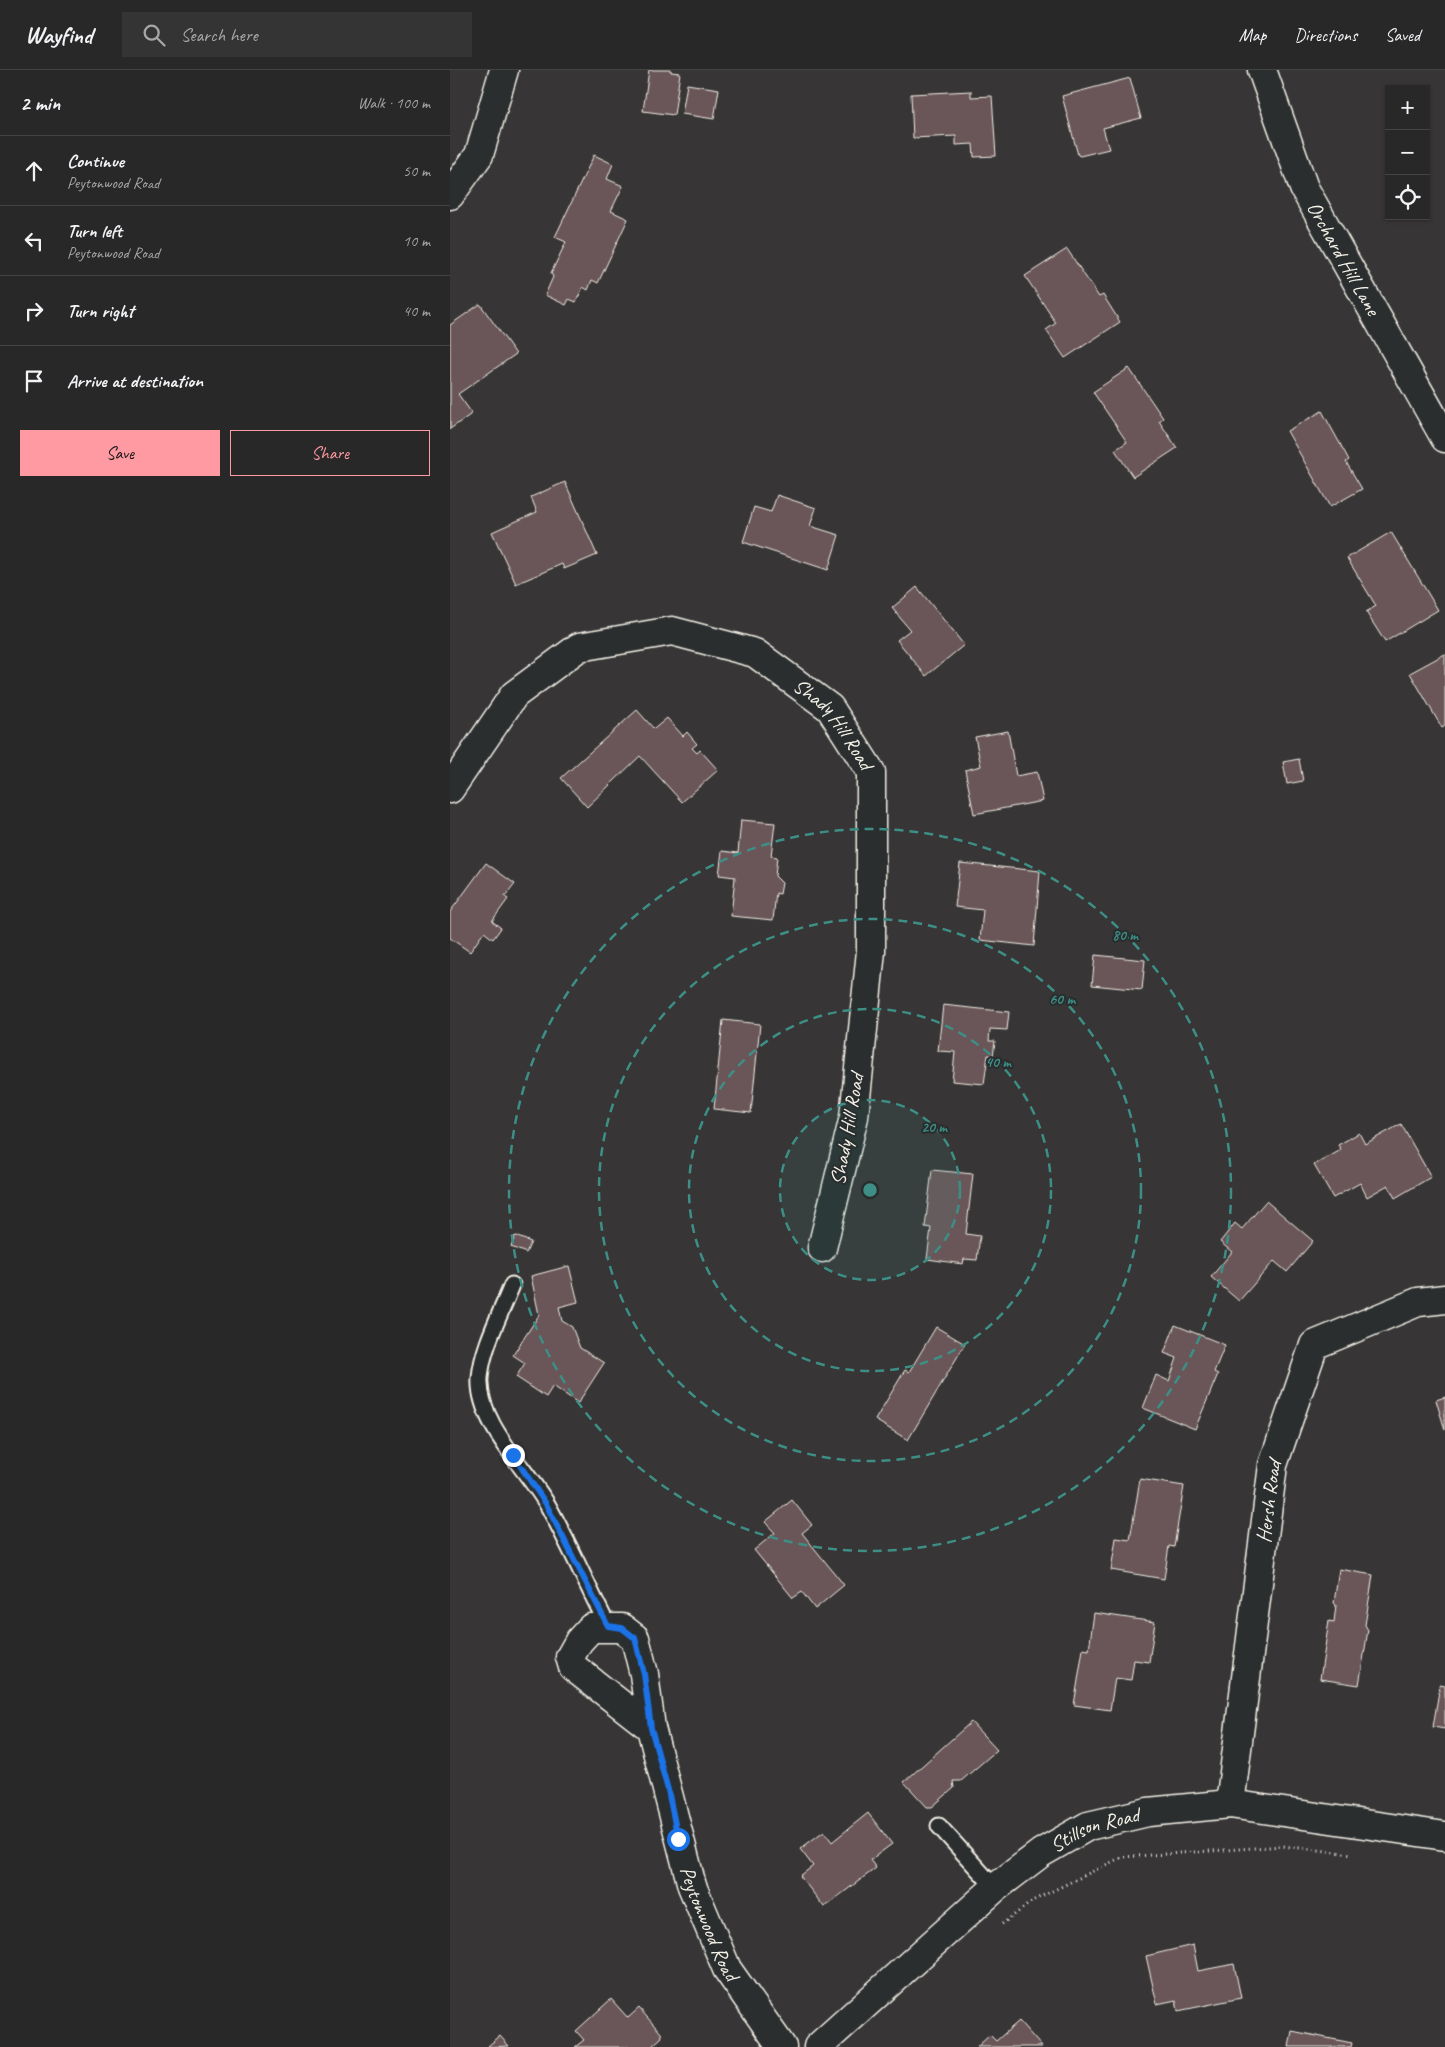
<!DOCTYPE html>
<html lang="en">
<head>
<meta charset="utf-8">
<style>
	body { margin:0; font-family:Caveat,sans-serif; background:#353434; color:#f1f3f6 }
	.controls { position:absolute; right:15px; top:15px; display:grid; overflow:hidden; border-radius:0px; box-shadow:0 1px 4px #0004 }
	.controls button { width:45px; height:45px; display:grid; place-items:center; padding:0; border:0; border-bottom:1px solid #454445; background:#292828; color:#f1f3f6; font:25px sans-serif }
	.stop { position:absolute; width:15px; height:15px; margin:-11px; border:4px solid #1a73e8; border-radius:50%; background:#fff }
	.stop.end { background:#1a73e8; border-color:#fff; box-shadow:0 1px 5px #0008 }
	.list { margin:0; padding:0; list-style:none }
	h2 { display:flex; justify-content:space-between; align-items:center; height:65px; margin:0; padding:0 20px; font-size:21px }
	h2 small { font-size:16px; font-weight:400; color:#a5a6a8 }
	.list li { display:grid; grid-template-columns:32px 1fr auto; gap:15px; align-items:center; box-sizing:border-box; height:70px; padding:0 20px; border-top:1px solid #454445 }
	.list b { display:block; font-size:19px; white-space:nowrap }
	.list p { margin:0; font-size:16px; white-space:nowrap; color:#a5a6a8 }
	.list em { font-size:16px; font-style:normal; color:#a5a6a8 }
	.actions { display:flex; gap:10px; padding:15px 20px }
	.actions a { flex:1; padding:11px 0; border:1px solid #ff9aa2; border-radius:0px; text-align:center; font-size:18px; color:#ff9aa2 }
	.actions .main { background:#ff9aa2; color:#111 }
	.icon { flex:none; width:28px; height:28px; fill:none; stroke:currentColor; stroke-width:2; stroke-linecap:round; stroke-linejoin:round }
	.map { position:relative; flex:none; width:995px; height:1977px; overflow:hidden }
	header { display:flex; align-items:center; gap:30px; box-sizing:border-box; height:70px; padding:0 25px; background:#292828; border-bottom:1px solid #454445 }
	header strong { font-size:24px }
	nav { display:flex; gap:28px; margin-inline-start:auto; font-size:18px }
	.search { width:350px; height:45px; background:#353434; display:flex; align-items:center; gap:12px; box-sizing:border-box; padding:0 18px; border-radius:0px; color:#a5a6a8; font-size:19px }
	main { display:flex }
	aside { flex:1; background:#292828 }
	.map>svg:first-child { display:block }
	.building { fill:#6a5758; stroke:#f4f1e8 }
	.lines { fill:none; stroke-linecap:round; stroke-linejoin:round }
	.lane-casing { stroke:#f4f1e8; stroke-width:19 }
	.street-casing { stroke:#f4f1e8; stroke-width:31 }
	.secondary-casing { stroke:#f4f1e8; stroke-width:31 }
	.path { stroke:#f4f1e8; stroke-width:3; stroke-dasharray:1 4; stroke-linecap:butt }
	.lane { stroke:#2a2d2e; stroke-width:15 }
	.street { stroke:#2a2d2e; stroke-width:28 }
	.secondary { stroke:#2a2d2e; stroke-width:28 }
	.route { stroke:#1a73e8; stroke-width:6 }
	.ring { fill:none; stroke:#3d8f86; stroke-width:2.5; stroke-dasharray:9 6 }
	.labels { text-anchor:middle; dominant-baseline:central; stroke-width:4; stroke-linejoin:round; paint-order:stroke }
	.street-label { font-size:21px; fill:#f4f1e8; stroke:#2a2d2e }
	.centre { fill:#3d8f86; stroke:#2a2d2e; stroke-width:2.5 }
	.ring-label { font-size:15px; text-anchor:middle; font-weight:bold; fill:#3d8f86; stroke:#2a2d2e; stroke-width:4; stroke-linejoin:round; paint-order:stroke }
</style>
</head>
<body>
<header>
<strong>Wayfind</strong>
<div class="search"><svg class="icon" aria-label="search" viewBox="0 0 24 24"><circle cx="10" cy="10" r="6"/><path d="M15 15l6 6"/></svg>Search here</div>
<nav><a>Map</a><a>Directions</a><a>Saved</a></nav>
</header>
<main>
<aside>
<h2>2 min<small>Walk · 100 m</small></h2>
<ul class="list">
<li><svg class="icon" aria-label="ahead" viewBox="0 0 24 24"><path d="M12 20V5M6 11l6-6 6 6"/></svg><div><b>Continue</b><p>Peytonwood Road</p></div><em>50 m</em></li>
<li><svg class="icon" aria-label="left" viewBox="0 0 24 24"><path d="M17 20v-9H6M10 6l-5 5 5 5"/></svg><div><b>Turn left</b><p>Peytonwood Road</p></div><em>10 m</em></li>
<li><svg class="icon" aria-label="right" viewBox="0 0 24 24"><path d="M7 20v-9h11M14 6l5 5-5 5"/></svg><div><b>Turn right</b></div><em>40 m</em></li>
<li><svg class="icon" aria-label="arrive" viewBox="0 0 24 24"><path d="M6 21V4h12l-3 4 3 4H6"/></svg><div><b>Arrive at destination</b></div></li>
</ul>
<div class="actions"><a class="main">Save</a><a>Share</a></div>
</aside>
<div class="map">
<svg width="995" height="1977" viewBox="0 0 995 1977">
	<rect width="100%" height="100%" fill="#373536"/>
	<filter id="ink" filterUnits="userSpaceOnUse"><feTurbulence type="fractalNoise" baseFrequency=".02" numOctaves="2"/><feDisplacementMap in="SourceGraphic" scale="10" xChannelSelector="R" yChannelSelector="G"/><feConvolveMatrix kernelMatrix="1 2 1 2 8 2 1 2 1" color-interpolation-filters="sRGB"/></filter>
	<g filter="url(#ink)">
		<path class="building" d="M199,0H221V2L230,3L224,45L193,41Z
			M680,8L691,48L653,58L659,79L630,86L628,85L612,26Z
			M237,14L269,19L264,49L232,44Z
			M521,21V27L542,26L546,86L524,87L523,74L506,75V66L463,68L461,24Z
			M144,85L163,94L157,109L173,116L161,141L178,149L148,213L142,210L138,220L133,217L126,232L119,229L116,235L95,225L103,207L101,203L116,172L105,167Z
			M617,179L649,227L653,225L670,252L615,288L596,260L606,253L575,206Z
			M30,234L66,284L8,324L21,342L20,345L0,359V255Z
			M679,298L713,348L709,351L727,378L683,407L665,380L677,372L643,322Z
			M872,341L899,390L896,392L912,419L880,437L837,361Z
			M115,412L147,485L114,499L112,494L66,514L42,462L87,442L81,427Z
			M327,425L366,438L360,456L389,465L378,500L293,472L304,437L321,442Z
			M941,462L988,540L935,572L916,542L926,536L897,488Z
			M467,517L514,575L476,606L447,570L460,560L442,538Z
			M995,584V656L992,658L960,603Z
			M187,640L204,659L217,648L233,666L237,662L247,674L242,678L247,683L250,680L268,700L232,732L190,686L137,737L111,708Z
			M558,661L566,706L587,702L593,731L524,744L515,700L531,696L525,667Z
			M849,689L853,711L837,714L833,692Z
			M291,750L325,753L321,786L327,787L325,806L332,813L330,824L326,823L323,850L281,846L285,807L269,805L272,781L288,783Z
			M36,793L65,814L55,827L58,829L42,851L51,858L43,869L34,862L20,882L0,868V842Z
			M510,793L590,801L584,876L530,870L533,840L505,837Z
			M645,885L695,890L692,920L642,915Z
			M493,935L559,942L557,960L540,959L539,971H545L543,986L538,985L534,1014L502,1011L505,982L488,981Z
			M273,950L310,954L301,1043L264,1039Z
			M951,1054L981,1107L945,1128L938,1115L917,1127L910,1113L883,1128L864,1095L891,1080L888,1075L909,1063L915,1074Z
			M482,1100L523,1104L516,1164L530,1166L527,1190L514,1189L513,1194L477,1189L481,1158L475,1157Z
			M816,1131L863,1171L837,1202L824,1191L789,1231L761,1207L782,1182L770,1172L785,1153L792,1159Z
			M65,1166L81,1172L76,1183L61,1177Z
			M119,1196L128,1232L109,1237L112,1251L122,1257L130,1278L154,1293L128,1333L103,1316L96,1327L66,1307L75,1293L63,1285L89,1245L81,1206Z
			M725,1255L775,1275L764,1302L768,1304L745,1359L693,1338L706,1305L719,1311L727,1288L714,1283Z
			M486,1257L515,1274L458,1370L425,1350L455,1300L459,1302Z
			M995,1327V1360L986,1330Z
			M690,1409L734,1416L724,1477L719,1476L714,1509L661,1500L666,1468L680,1470Z
			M342,1430L362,1455L352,1463L394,1515L365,1539L352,1522L343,1528L304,1480L325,1463L315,1452Z
			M889,1499L923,1505L915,1555L918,1560L909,1615L870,1609L879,1551L884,1552L886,1535L884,1533Z
			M644,1543L705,1552L699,1592L684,1590L681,1610L665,1608L660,1640L624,1635L633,1579L639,1580Z
			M990,1615L995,1616V1659L983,1657Z
			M521,1652L547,1680L511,1711H503L504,1718L482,1737H477L454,1712Z
			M418,1743L442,1774L420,1790L426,1798L374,1837L350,1806L363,1796L350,1779L374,1761L382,1772Z
			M743,1875L748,1901L784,1894L791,1928L728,1941L726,1930L707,1934L696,1886Z
			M161,1929L178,1948L189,1938L211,1963L212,1967L201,1977H125L134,1970L126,1961Z
			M569,1951L592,1977H527L540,1965L546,1971Z
			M842,1961L902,1973L901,1977H839Z
			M50,1966L59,1976L39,1977L38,1976Z"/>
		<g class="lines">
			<g class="lane-casing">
				<path id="lane" d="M62,1215C51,1243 32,1278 30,1308C27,1352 75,1397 97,1434C119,1473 137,1516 158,1556
					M489,1756L545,1818"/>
			</g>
			<g class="street-casing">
				<g id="street">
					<path id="s1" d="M812,0L854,118L995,368"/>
					<path d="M0,125L29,85L54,0"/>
					<path id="s2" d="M0,719L64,625L129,577L222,561L305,583L380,638L421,702V881L404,1047L372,1178"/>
					<path id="s3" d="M201,1658L123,1597L120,1587L129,1571L141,1558H172L185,1568L194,1604L201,1658L242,1816L277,1899L332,1977"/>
					<path id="s4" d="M780,1734L823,1395L864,1275L968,1232L995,1229"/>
				</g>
			</g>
			<g class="secondary-casing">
				<g id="secondary">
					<path id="s5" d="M368,1977L545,1818L591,1783L638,1756L698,1742L780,1734L995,1766"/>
				</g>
			</g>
			<path class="path" d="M552,1854L584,1830L672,1787L833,1776L903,1784"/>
			<use href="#lane" class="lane"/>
			<use href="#street" class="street"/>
			<use href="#secondary" class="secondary"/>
		</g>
	</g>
	<g class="lines" filter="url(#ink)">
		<path class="route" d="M63,1385L96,1434L158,1556L172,1558L185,1568L194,1604L201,1658L218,1720L228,1769"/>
	</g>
	<circle cx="420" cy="1120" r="90" fill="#3d8f86" fill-opacity=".12"/>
	<g class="ring">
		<circle cx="420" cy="1120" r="90"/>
		<circle cx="420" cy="1120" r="181"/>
		<circle cx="420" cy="1120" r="271"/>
		<circle cx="420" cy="1120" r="361"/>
	</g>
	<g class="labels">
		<g class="street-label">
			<text stroke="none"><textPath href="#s1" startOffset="206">Orchard Hill Lane</textPath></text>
			<text stroke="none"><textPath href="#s2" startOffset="482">Shady Hill Road</textPath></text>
			<text transform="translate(397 1059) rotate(-80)">Shady Hill Road</text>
			<text stroke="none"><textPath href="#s4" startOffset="305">Hersh Road</textPath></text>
			<text stroke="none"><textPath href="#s5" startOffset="355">Stillson Road</textPath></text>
			<text stroke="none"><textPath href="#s3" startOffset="489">Peytonwood Road</textPath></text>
		</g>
	</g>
	<circle cx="420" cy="1120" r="8" class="centre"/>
	<g class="ring-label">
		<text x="675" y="870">80 m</text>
		<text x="612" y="934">60 m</text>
		<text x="548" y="997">40 m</text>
		<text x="484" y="1062">20 m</text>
	</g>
</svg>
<div class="controls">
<button>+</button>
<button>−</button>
<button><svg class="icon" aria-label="locate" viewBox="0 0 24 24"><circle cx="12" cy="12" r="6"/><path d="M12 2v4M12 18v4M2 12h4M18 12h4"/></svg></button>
</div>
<div class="stop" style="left:228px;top:1769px"></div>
<div class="stop end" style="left:63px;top:1385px"></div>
</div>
</main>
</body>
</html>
